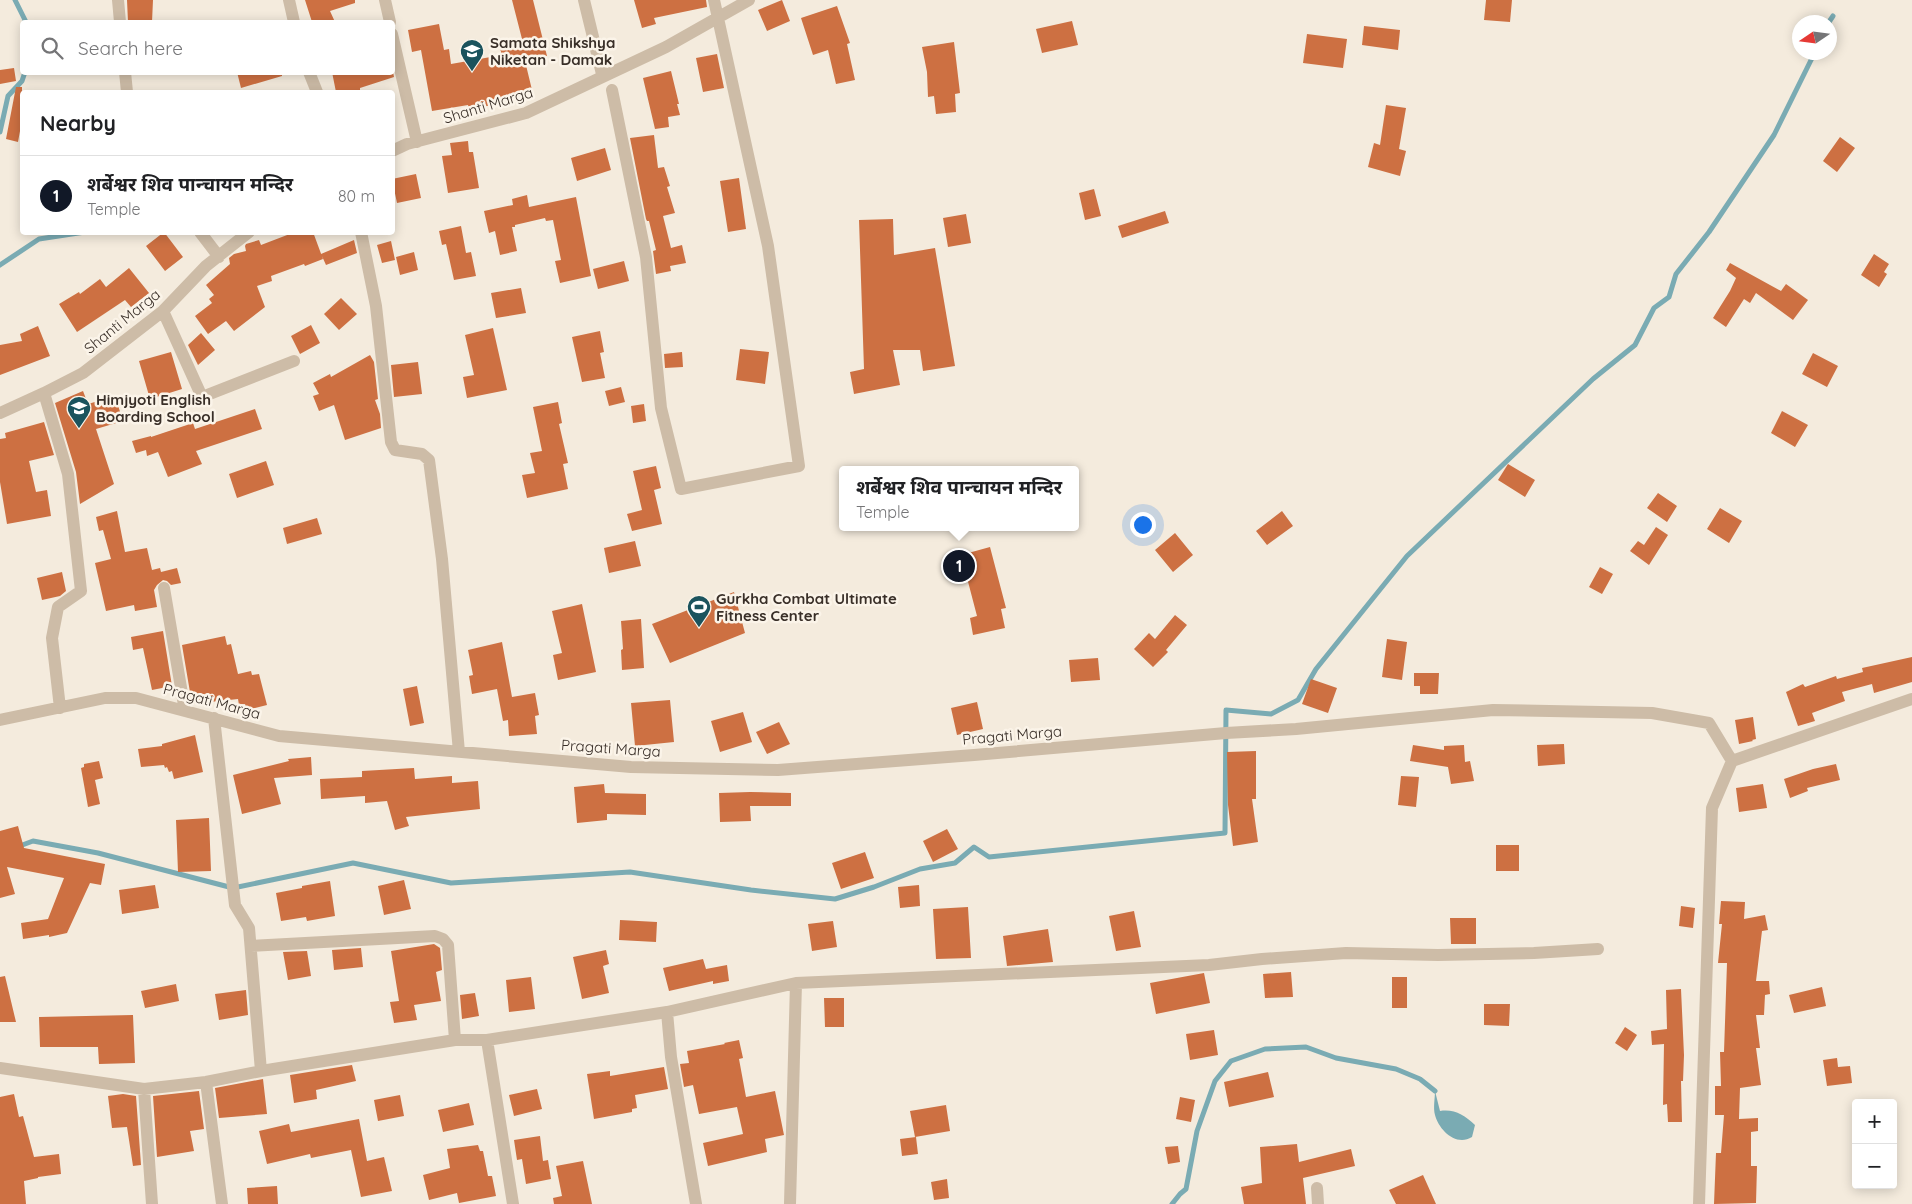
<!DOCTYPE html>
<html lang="en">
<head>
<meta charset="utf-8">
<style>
	body { margin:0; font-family:Quicksand,"Noto Sans Devanagari",sans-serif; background:#f2f2f2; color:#202124 }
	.controls { position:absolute; right:15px; bottom:15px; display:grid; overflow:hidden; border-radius:5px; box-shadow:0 2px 12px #0003 }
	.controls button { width:45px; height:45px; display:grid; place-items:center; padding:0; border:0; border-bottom:1px solid #e0e0e0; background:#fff; color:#202124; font:25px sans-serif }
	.compass { position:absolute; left:1792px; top:15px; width:45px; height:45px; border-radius:50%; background:#fff; box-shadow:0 2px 12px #0003; rotate:257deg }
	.you { position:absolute; left:1142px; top:524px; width:18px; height:18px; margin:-12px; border:4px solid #fff; border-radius:50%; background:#1a73e8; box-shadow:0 0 0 8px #1a73e833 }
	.badge { display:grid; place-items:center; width:32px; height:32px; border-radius:50%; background:#111827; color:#fff; font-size:16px; font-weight:700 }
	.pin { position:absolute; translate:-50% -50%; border:2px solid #fff; box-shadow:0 1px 5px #0006 }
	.popup { position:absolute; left:839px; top:466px; width:240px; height:65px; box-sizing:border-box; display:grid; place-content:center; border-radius:5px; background:#fff; filter:drop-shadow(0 1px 4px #0005); font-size:16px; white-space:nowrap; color:#757577 }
	.popup b { font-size:19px; color:#202124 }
	.popup::after { content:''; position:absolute; left:50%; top:100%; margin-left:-10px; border:10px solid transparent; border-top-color:#fff }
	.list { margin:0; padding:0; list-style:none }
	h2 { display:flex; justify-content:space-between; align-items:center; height:65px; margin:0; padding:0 20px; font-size:21px }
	h2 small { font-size:16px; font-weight:400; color:#757577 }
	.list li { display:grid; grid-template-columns:32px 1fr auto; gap:15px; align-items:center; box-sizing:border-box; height:80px; padding:0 20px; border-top:1px solid #e0e0e0 }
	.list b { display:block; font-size:19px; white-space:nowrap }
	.list p { margin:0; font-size:16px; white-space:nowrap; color:#757577 }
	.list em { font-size:16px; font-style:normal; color:#757577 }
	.icon { flex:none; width:28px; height:28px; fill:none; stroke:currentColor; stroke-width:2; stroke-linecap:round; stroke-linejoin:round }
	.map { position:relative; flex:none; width:1912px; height:1204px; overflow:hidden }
	.search { position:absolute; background:#fff; box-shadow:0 2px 12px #0003; left:20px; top:20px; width:375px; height:55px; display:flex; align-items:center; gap:12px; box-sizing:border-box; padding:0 18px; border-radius:5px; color:#757577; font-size:19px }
	.panel { position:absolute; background:#fff; box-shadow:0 2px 12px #0003; left:20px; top:90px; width:375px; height:145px; border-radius:5px }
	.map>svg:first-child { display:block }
	.water { fill:#7aabb3 }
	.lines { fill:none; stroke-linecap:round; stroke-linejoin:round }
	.stream { stroke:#7aabb3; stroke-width:5 }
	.building { fill:#cd7042 }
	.minor { stroke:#cdbca7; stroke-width:12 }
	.labels { text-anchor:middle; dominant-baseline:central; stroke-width:5; stroke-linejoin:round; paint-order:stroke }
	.poi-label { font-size:15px; font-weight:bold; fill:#392f28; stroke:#fbf4e9; text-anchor:start }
	.street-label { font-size:15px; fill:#392f28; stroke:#fbf4e9 }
</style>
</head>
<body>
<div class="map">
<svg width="1912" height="1204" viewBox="0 0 1912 1204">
	<rect width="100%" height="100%" fill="#f4ebdd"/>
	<path class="water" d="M1435,1091L1440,1111C1455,1109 1464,1115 1475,1125L1472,1137C1456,1147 1439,1130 1435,1115C1433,1108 1435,1098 1435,1091Z"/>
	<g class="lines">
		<path class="stream" d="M15,0L26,22
			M1829,22L1833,16
			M0,132L8,96L22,81L25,72
			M0,265L39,239L85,232
			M17,847L33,841L98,853L233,888L353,863L451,883L630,872L751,890L835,899L874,887L920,869L955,863L974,847L989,857L1225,833L1226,710L1271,714L1298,700L1316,669L1407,556L1593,379L1635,345L1654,308L1669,297L1676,274L1709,232L1774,135L1815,52
			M1172,1204L1180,1194L1186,1189L1197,1131L1215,1081L1231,1061L1265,1049L1306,1047L1336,1058L1396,1069L1420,1079L1435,1091"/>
	</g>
	<path class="building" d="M127,0H153L152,22H128Z
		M305,0H355V3L330,11L335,22H312Z
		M512,0H533L547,56L525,61L532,90L492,100L493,105L469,109L468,105L432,111L421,50L412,52L408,30L439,24L444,50L449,49L451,64L502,55L499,45L522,39Z
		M634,0H706L707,7L654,18L656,24L642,28Z
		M782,0L790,21L767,31L758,10Z
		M1486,0H1512L1510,22L1484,20Z
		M837,6L850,43L847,44L855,80L836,84L828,50L813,55L801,18Z
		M1072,21L1078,45L1042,53L1036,29Z
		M1364,26L1400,30L1398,50L1362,45Z
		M1307,34L1347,39L1343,68L1303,63Z
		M954,42L960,93L955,94L956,112L936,114L934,96L928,97L927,72L922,47Z
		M717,54L724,88L703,92L696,58Z
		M14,68L16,81L0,84V70Z
		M671,71L679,104H677L680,115L668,117L669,127L655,129L643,78Z
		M237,72H282V76L241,88Z
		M332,72H393L394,77L360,88V90L336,92Z
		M16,87H22V120L18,142L6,139Z
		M1386,105L1406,108L1399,149L1406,151L1400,176L1368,167L1374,143L1380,145Z
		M654,135L658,168L664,167L670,186L667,187L675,213L663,216L671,248L682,245L686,263L670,266L671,271L656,274L653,251L656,250L649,221H647L646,219L630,138Z
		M1840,137L1855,148L1837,172L1823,161Z
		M468,141L469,152H473L479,188L448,193L442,156L452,155L450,143Z
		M605,148L611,170L577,181L571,158Z
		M416,174L421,198L397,203L392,179Z
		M739,178L746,229L728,232L720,181Z
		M1094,189L1101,216L1085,220L1079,193Z
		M527,195L529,207L576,197L591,276L560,283L555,261L561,260L553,220L546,221L545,218L515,225V227H512L517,251L500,255L495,231L489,233L484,211L513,205L512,199Z
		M1165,211L1169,223L1122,238L1118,226Z
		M966,214L971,243L948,247L943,218Z
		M893,219L894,255L935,248L955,366L923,371L920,350H893L900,385L854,394L850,372L864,369L859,220Z
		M461,226L466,253L471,252L476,276L454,280L446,244L442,245L439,231Z
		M164,232L183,257L165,271L146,246Z
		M295,232H313L323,259L305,266L304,264L271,276L272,281L257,286L265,307L234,331L226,321L208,334L195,316L212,303L209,299L214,295L206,285L230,264L229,258L234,254L246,251L245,246L246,244L259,240L261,245Z
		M354,240L357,253L326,265L321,254Z
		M391,241L395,260L382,263L377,245Z
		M414,252L418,270L400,275L396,257Z
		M1874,254L1889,264L1884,272L1887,274L1879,287L1861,275Z
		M624,261L629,281L598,289L593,269Z
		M1730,263L1781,291L1786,284L1808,300L1793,320L1756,293L1750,303L1744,299L1726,327L1713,318L1730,291L1736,278L1726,270Z
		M129,268L149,293L131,307L125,300L77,332L59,304L79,292L80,294L100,279L106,287Z
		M521,288L526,313L496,318L491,293Z
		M341,298L357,314L339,330L324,314Z
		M311,325L320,343L300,354L291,336Z
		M38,326L50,356L0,375V345L22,341L20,334Z
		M493,328L507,390L467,398L463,377L474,375L465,335Z
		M600,331L604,352L600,353L605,378L582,382L572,337Z
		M201,333L215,350L198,365L188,345Z
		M740,349L769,352L765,384L736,380Z
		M171,352L182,389L150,399L139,361Z
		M682,352L683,367L665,368L664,354Z
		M1813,353L1838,366L1827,387L1802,374Z
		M370,355L374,362L378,399L375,400L380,414L381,428L345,440L334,405L319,411L313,396L319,394L313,383L330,374L331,377Z
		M418,362L422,394L394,397L391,365Z
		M621,387L625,402L609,406L605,391Z
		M83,391L88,404L115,396L123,421L96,429L114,484L80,504L76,472L55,403Z
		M558,402L562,423L559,424L568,463L563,464L568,489L527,498L522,475L535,473L530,453L542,451L533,407Z
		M644,404L646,421L633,423L631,406Z
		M255,409L262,429L196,451L202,464L168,477L158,452L147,456L146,450L136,453L132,441L151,436V437L193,423L195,429Z
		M1782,411L1808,425L1795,447L1771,433Z
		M44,422L54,455L29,461L36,492L47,490L51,516L7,524L0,482V439L6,438L5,433Z
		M266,461L274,485L237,498L229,474Z
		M1508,464L1535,480L1525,497L1498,480Z
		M656,466L661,488L654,490L662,524L632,531L627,514L642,510L633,471Z
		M1658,493L1677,506L1667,522L1647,508Z
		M1720,508L1742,521L1729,543L1707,529Z
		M117,511L125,552L147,548L152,570L160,568L161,572L177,568L181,583L171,585L167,581L163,580L157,585L154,590L157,607L135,611L134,605L106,611L95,563L111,559L103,530L99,531L96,517Z
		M1282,511L1293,526L1267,545L1256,531Z
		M317,518L322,534L287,544L283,528Z
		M1656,527L1668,535L1649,565L1630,551L1638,541L1644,545Z
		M1175,533L1193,555L1173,572L1155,550Z
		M635,541L641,566L609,573L604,548Z
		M990,547L1006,608L1001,609L1005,628L973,635L970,618L977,616L961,555Z
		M1600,567L1613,574L1602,594L1589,587Z
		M62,572L66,591L60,596L42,600L37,578Z
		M734,592L745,633L670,663L652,624Z
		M582,604L596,672L558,680L553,655L562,653L552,611Z
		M1175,615L1187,625L1166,650L1168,652L1153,667L1134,649L1149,633L1155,639Z
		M641,619L644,668L622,670L621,650L623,649L621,621Z
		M163,631L172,686L152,690L143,648L133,650L131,637Z
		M225,636L227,645L231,644L238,674L251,671L252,675L259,674L267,705L247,710L245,704L239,705L238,699L192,704L182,645Z
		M1387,639L1407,642L1402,680L1382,677Z
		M502,642L512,697L535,693L539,715L535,716L537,734L509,736L508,720L503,721L497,689L472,694L469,676L473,675L468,650Z
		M1912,657V682L1874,693L1872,684L1842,692L1845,701L1812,713L1815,721L1798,726L1786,692L1803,684L1805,687L1836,676L1837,679L1863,672L1862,668Z
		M1098,658L1100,680L1071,682L1069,660Z
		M1414,673H1439L1438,694H1420V686H1414Z
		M1311,679L1337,688L1328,713L1302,704Z
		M417,686L424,723L410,726L403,689Z
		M670,700L674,742L635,746L631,703Z
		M977,702L983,729L957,735L951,708Z
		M743,712L752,742L720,752L711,721Z
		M1753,717L1756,739L1752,740L1753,741L1739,744L1735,720Z
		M779,722L790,744L767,754L756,732Z
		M195,735L203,772L174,779L172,771L169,772L167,767L165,768L164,765L141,767L138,749L162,746V744Z
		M1564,744L1565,764L1538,766L1537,745Z
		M1413,745L1444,750V746L1464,745L1465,762L1470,761L1474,781L1451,784L1448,767L1410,761Z
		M1256,751V799H1252L1258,842L1233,846L1228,805L1227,752Z
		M311,757L312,775L274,778L281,804L242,814L233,775L289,761L288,759Z
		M99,761L103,778L95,780L100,804L88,807L81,768L84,767V764Z
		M1836,764L1840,780L1807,788L1808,791L1790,798L1784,779L1813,769Z
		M414,768L415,779L452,776V783L478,781L480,809L406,817L409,826L395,830L387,801L365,803V796L321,799L320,779L362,777V771Z
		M1401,776L1419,777L1416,807L1398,805Z
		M604,784L605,793L646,794V815L607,814V820L577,823L574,787Z
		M1763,784L1767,808L1739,812L1736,788Z
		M750,792L791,793V806H750L751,821L720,822L719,793Z
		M209,818L211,871L178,872L176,820Z
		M18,826L24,848L105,864L101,885L90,883L67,933L49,937V935L23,939L21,923L48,919L64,878L7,867L15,894L0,898V831Z
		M947,829L958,849L933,862L923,841Z
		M1496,845H1519V871H1496Z
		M865,852L874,878L841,889L832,863Z
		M404,880L411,909L384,915L378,886Z
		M330,881L335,916L307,921L306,917L281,921L276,893L302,888V886Z
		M155,885L159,908L122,914L119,890Z
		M919,885L920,906L900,908L898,887Z
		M1721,901L1745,902L1744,919L1765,915L1768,930L1762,931L1756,981H1769L1770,994L1765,995L1764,1015H1756L1760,1048H1756L1761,1085L1740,1088L1739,1119L1758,1118V1131L1751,1132V1166H1757L1756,1203L1714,1204L1716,1153H1721L1724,1115H1715V1086H1721L1720,1052H1724L1727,963H1718L1722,924H1719Z
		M1681,906L1695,908L1693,928L1679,926Z
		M968,907L971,958L936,959L933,909Z
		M1134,911L1141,947L1116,951L1109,916Z
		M1450,918H1476V944H1451Z
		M620,920L657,922L656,942L619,940Z
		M833,921L837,947L812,951L808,924Z
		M1048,929L1053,962L1007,966L1003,936Z
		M434,944L440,948L442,970L436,972L441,1001L414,1005L417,1020L394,1023L390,1002L399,1001L391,951Z
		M361,948L363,967L334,970L332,950Z
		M606,950L609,964L603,966L609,993L582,999L573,957Z
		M307,951L311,976L288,980L283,952Z
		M703,959L706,969L727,965L729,981L713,984V981L669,991L663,968Z
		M1291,972L1293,997L1265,998L1263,974Z
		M1204,973L1210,1003L1156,1014L1150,983Z
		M5,976L16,1022H0V977Z
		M531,977L535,1009L509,1012L506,980Z
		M1392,977H1407V1008H1392Z
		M176,984L179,1001L145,1008L141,991Z
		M1822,987L1826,1006L1794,1013L1789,995Z
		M1681,989L1684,1055L1683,1081H1681L1682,1122H1668L1667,1104L1663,1105L1664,1044L1652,1045L1651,1031L1667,1029L1666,990Z
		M246,990L248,1015L219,1020L215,994Z
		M475,993L479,1016L462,1019L460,995Z
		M824,998H844V1027H825Z
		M1484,1004H1510L1509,1026L1484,1025Z
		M133,1015L135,1063L99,1064L98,1047H40L39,1017Z
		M1625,1027L1637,1035L1627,1051L1615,1043Z
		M1214,1030L1218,1055L1190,1060L1186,1034Z
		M739,1040L743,1058L739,1059L746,1097L775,1091L784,1135L765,1139L767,1152L708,1166L703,1143L743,1134L737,1107L699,1114L693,1085L684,1087L680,1064L689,1063L687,1051L725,1044L724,1043Z
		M1837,1058L1838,1067L1850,1066L1852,1083L1827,1086L1823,1060Z
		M352,1065L356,1081L316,1090L317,1099L294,1103L290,1075Z
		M664,1067L668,1089L635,1095L637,1108L632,1109V1112L594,1119L587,1074L610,1071V1076Z
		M1268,1072L1274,1097L1229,1107L1224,1082Z
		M263,1079L267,1114L219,1118L215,1088Z
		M537,1089L542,1109L514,1116L509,1095Z
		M199,1091L204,1129L190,1131L194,1151L157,1157L153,1096Z
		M14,1094L19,1117L23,1116L34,1157L59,1154L61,1174L38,1177V1178L24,1181L26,1204H0V1097Z
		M123,1094L136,1096L141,1165L133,1166L127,1127L112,1128L108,1096Z
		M400,1095L404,1116L378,1121L374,1100Z
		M1180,1097L1195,1100L1191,1122L1176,1119Z
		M469,1103L474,1125L443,1132L438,1110Z
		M946,1105L950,1131L915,1137L910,1111Z
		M359,1119L367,1161L384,1157L392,1191L361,1197L351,1150L311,1158L310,1154L267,1164L259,1131L289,1124L291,1132Z
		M540,1136L543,1161L548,1160L551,1179L526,1184L522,1159L517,1160L514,1140Z
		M916,1137L918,1154L902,1156L900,1139Z
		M1297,1144L1299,1162L1351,1149L1355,1166L1303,1178L1306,1204H1244L1241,1187L1262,1183L1260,1147Z
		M478,1145L480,1151H483L488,1176H492L496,1196L459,1203L457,1193L429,1200L423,1175L450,1168L447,1149Z
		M1178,1146L1180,1162L1168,1164L1165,1147Z
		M583,1161L592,1204H554L553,1198L562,1196L556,1166Z
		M1423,1175L1436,1204H1396L1389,1190Z
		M947,1179L949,1198L934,1200L931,1182Z
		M277,1186L278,1204H248L247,1188Z"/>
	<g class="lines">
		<path class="minor" d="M118,0L120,22
			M289,0L294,22
			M385,0L390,22
			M584,0L602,74
			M392,34L417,142
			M125,72L127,92
			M309,72L317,92
			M612,90L646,257L661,408L681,489L799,466L768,246L714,0
			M392,151L407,144L526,113L666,47L749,0
			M200,232L219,257
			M361,232L376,306L391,442L395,450L422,454L429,460L442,559L459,752
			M163,311L202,397L294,361
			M44,393L68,474L81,591L58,607L52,638L60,708
			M0,413L44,393L83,373L163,311L206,266L249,232
			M164,588L185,711
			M214,718L235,905L249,928L261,1071
			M0,720L105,698H136L279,736L631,767L778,770L974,755L1226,733L1296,729L1493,710L1652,713L1709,723L1732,761L1912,699
			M251,946L435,936L443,939L448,945L455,1040
			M667,1012L671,1057L696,1204
			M487,1040L513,1204
			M0,1068L144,1089L206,1082L261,1071L455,1040H487L667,1012L796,983L1209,965L1262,959L1346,953L1438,955L1534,953L1598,949
			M206,1082L222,1204
			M144,1089L152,1204
			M1317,1188L1318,1204
			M790,1204L796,983
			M1699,1204L1712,808L1732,761"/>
	</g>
	<defs>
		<g id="school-pin" transform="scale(1.25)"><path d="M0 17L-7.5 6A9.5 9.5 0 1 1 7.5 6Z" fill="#1b535d" stroke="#fbf4e9"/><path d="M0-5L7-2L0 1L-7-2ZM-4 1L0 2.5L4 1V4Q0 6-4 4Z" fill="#fff"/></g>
		<g id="stadium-pin" transform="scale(1.25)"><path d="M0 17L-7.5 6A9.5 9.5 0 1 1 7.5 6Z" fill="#1b535d" stroke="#fbf4e9"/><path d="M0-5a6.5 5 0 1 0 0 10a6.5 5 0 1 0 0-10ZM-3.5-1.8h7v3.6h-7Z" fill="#fff"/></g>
	</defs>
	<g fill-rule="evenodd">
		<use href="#school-pin" x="472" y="51"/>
		<use href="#school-pin" x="79" y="408"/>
		<use href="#stadium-pin" x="699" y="607"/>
	</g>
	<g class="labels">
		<g class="poi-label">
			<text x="490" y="42">Samata Shikshya<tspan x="490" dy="17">Niketan - Damak</tspan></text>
			<text x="96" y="399">Himjyoti English<tspan x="96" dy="17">Boarding School</tspan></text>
			<text x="716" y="598">Gurkha Combat Ultimate<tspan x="716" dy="17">Fitness Center</tspan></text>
		</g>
		<g class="street-label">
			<text transform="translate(488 105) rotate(-17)">Shanti Marga</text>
			<text transform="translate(122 321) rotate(-39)">Shanti Marga</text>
			<text transform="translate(212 701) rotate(15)">Pragati Marga</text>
			<text transform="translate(1012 735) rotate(-5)">Pragati Marga</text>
			<text transform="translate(611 748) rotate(4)">Pragati Marga</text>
		</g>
	</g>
</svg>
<div class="controls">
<button>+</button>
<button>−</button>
</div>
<svg class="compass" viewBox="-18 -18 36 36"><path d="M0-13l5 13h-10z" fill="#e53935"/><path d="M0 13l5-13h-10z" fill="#757577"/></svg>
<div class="you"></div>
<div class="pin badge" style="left:959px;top:566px">1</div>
<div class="popup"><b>शर्बेश्वर शिव पान्चायन मन्दिर</b>Temple</div>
<div class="search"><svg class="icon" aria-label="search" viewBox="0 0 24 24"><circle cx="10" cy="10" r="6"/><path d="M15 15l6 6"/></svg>Search here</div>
<section class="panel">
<h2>Nearby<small></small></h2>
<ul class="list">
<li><span class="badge">1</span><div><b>शर्बेश्वर शिव पान्चायन मन्दिर</b><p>Temple</p></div><em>80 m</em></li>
</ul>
</section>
</div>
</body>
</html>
